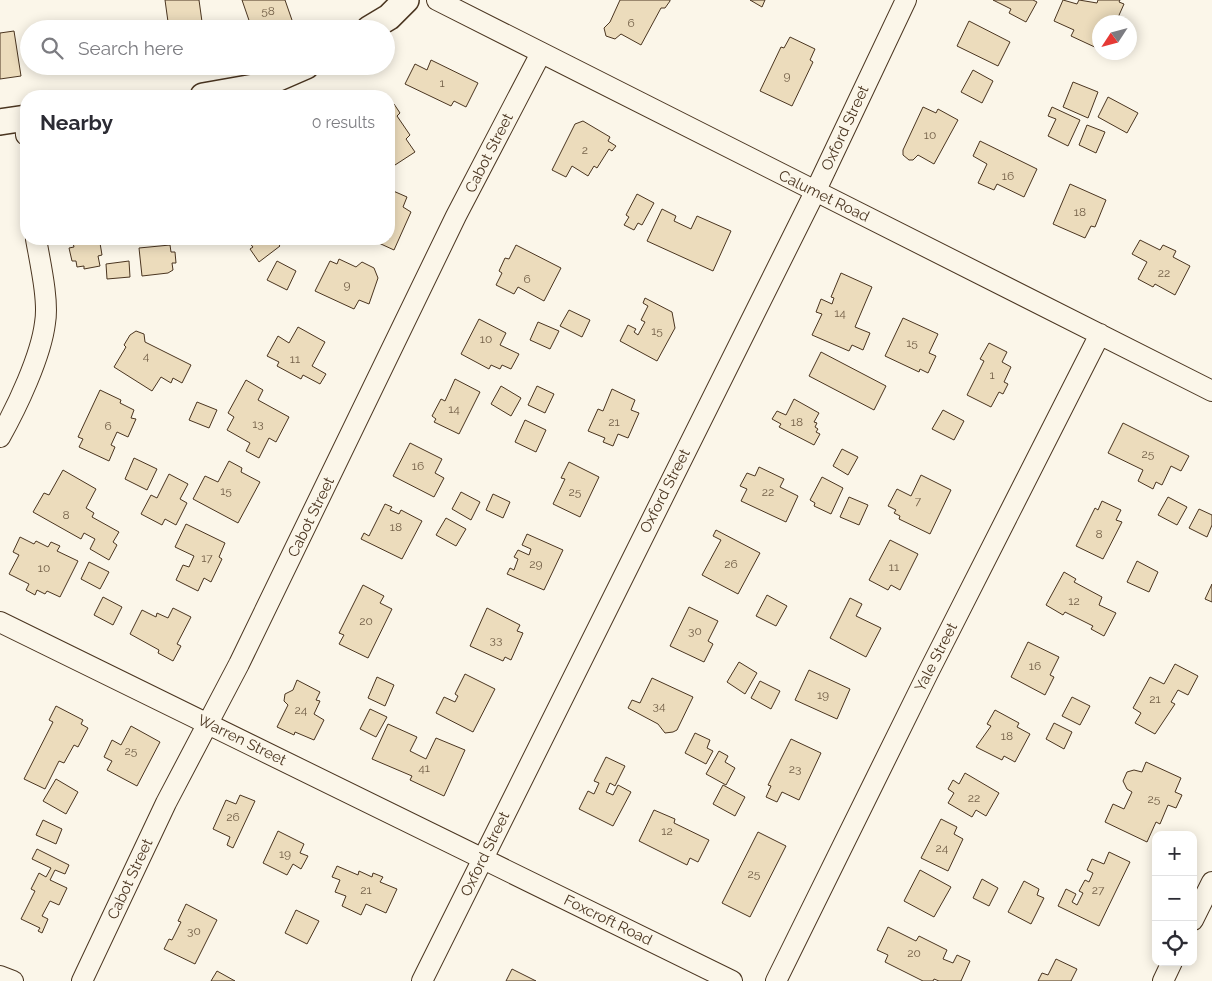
<!DOCTYPE html>
<html lang="en">
<head>
<meta charset="utf-8">
<style>
	body { margin:0; font-family:Raleway,sans-serif; background:#f7f7f7; color:#2b2b33 }
	.controls { position:absolute; right:15px; bottom:15px; display:grid; overflow:hidden; border-radius:10px; box-shadow:0 2px 12px #0003 }
	.controls button { width:45px; height:45px; display:grid; place-items:center; padding:0; border:0; border-bottom:1px solid #e1e1e2; background:#fff; color:#2b2b33; font:25px sans-serif }
	.compass { position:absolute; left:1092px; top:15px; width:45px; height:45px; border-radius:50%; background:#fff; box-shadow:0 2px 12px #0003; rotate:234deg }
	.list { margin:0; padding:0; list-style:none }
	h2 { display:flex; justify-content:space-between; align-items:center; height:65px; margin:0; padding:0 20px; font-size:21px }
	h2 small { font-size:16px; font-weight:400; color:#7c7c81 }
	.icon { flex:none; width:28px; height:28px; fill:none; stroke:currentColor; stroke-width:2; stroke-linecap:round; stroke-linejoin:round }
	.map { position:relative; flex:none; width:1212px; height:981px; overflow:hidden }
	.search { position:absolute; background:#fff; box-shadow:0 2px 12px #0003; left:20px; top:20px; width:375px; height:55px; display:flex; align-items:center; gap:12px; box-sizing:border-box; padding:0 18px; border-radius:28px; color:#7c7c81; font-size:19px }
	.panel { position:absolute; background:#fff; box-shadow:0 2px 12px #0003; left:20px; top:90px; width:375px; height:155px; border-radius:20px }
	.map>svg:first-child { display:block }
	.building { fill:#ecdcbc; stroke:#4a3520 }
	.lines { fill:none; stroke-linecap:round; stroke-linejoin:round }
	.minor-casing { stroke:#4a3520; stroke-width:22 }
	.tertiary-casing { stroke:#4a3520; stroke-width:28 }
	.minor { stroke:#fbf6e9; stroke-width:20 }
	.tertiary { stroke:#fbf6e9; stroke-width:25 }
	.labels { text-anchor:middle; dominant-baseline:central; stroke-width:4; stroke-linejoin:round; paint-order:stroke }
	.number-label { font-size:12px; fill:#725f47 }
	.street-label { font-size:15px; fill:#4a3520; stroke:#fbf6e9 }
</style>
</head>
<body>
<div class="map">
<svg width="1212" height="981" viewBox="0 0 1212 981">
	<rect width="100%" height="100%" fill="#fbf6e9"/>
	<path class="building" d="M165,0H199L203,29H169Z
		M242,0H285L293,23L278,29H252Z
		M620,0H670V1L665,8H661L641,45L621,34L615,39L606,36L604,28L610,22Z
		M750,0H765L762,7Z
		M993,0H1033L1037,2L1026,22L1009,13L1011,9Z
		M1063,0L1077,4L1079,0L1097,3L1098,0H1120L1119,2L1124,4L1116,22H1100L1099,49L1071,36L1074,30L1054,21Z
		M969,21L1010,42L998,66L957,46Z
		M14,31L21,76L0,79V33Z
		M790,37L815,49L810,60L813,62L792,106L760,91L781,47L784,48Z
		M431,60L478,83L466,107L454,101L451,106L405,84L415,64L427,70Z
		M71,66H108V68L71,72Z
		M973,70L993,81L982,103L961,92Z
		M1073,82L1098,92L1088,118L1063,107Z
		M1108,97L1138,113L1127,133L1098,117Z
		M394,104L400,113L397,116L410,135L406,139L415,152L395,165L389,156V107Z
		M923,107L936,113L938,109L958,120L934,164L918,155L913,160H909L903,155V150Z
		M1052,107L1080,120L1068,146L1048,136L1056,119L1048,116Z
		M583,121L610,137L608,141L616,146L612,151L609,149L597,168L594,166L588,176L572,166L566,177L552,170L575,124Z
		M1087,125L1105,132L1096,153L1079,145Z
		M980,141L1037,169L1024,197L997,184L994,190L978,183L987,164L973,156Z
		M1070,184L1106,200L1095,227L1091,226L1085,238L1053,224Z
		M391,190L407,197L403,207L411,212L394,250L370,239H389V195Z
		M637,194L654,203L642,225L638,223L634,230L624,225L629,217L626,215Z
		M662,209L676,216L674,221L691,229L697,216L731,231L713,271L647,241Z
		M72,239H95L96,244L100,243L102,255L98,256L100,266L84,269V266L77,267L76,261H72L69,248L74,247Z
		M246,239H274L280,246L259,262L250,249L253,247Z
		M1140,240L1160,250L1163,245L1176,251L1173,257L1190,266L1175,295L1155,284L1153,287L1138,279L1147,262L1132,254Z
		M170,245L171,252H175L176,263H172L173,270L168,273L142,276L139,248Z
		M516,245L561,268L544,301L518,287L514,294L496,285L502,273L499,271L505,258L509,259Z
		M339,259L356,267L362,262L374,268L378,278L369,304L359,300L354,309L315,291L330,261L337,264Z
		M129,261L130,277L107,279L106,264Z
		M277,261L296,271L287,290L267,280Z
		M841,273L872,287L855,327L870,333L863,350L852,345L849,351L812,335L822,314L816,312L821,299L832,304L834,298L831,297Z
		M645,298L672,312L675,328L657,361L620,341L628,325L636,329L634,332L638,335L645,322L641,320L648,306L643,303Z
		M569,310L590,320L582,337L560,326Z
		M903,318L938,334L929,353L936,356L928,373L920,369L919,372L885,356Z
		M479,319L506,333L500,345L519,354L511,369L502,365L500,369L491,365L489,369L461,354Z
		M538,322L559,331L550,349L530,340Z
		M298,327L325,342L312,366L326,374L320,384L303,375L301,379L277,366L279,362L267,356L278,336L289,343Z
		M136,331L144,334L145,342L191,365L182,383L173,378L171,383L161,377L152,391L114,367L126,347L124,345L130,335Z
		M989,343L1007,352L1002,362L1011,367L1004,382L1008,384L1003,394L999,392L991,407L967,395L984,361L980,359Z
		M821,352L886,386L874,410L809,376Z
		M455,379L480,392L459,434L434,422L436,419L432,416L441,399L445,401Z
		M246,380L263,390L258,400L289,417L276,442L269,438L259,458L246,451L250,443L227,430L234,417L228,413Z
		M501,386L521,398L511,416L491,404Z
		M537,386L554,394L545,413L528,405Z
		M612,389L635,400L631,410L639,413L628,438L618,434L613,446L603,442L605,438L588,431L598,409L603,411Z
		M100,390L121,400L120,403L134,410L131,418L136,419L128,437L117,432L111,445L115,447L109,461L79,447L83,439L78,437Z
		M794,399L819,413L814,422L817,423L815,427L818,429L816,432L820,434L814,445L779,427L781,424L772,419L777,411L786,415Z
		M197,402L217,410L209,428L189,420Z
		M943,410L964,421L954,440L932,429Z
		M525,420L546,430L536,452L515,442Z
		M1123,423L1189,456L1181,471L1171,466L1162,485L1156,482L1153,489L1138,481L1143,470L1108,453Z
		M410,443L442,459L435,473L444,478L434,497L393,476Z
		M842,449L858,457L848,475L833,466Z
		M134,458L157,469L147,490L125,479Z
		M229,461L242,468L241,472L260,482L238,523L193,499L205,476L218,482Z
		M569,462L599,477L580,517L553,504L565,479L561,478Z
		M759,467L784,479L780,487L798,496L786,522L741,501L747,489L740,486L747,473L755,476Z
		M63,470L96,489L86,508L94,513L92,517L119,532L113,542L117,545L109,560L90,549L95,539L84,533L81,539L33,512L44,493L49,495Z
		M169,474L188,484L180,499L187,503L176,525L165,519L162,525L141,514L151,495L157,498Z
		M921,475L951,490L930,534L899,519L900,516L894,513L896,510L888,506L897,489L911,496Z
		M822,477L843,488L831,514L814,506L815,503L810,500Z
		M461,492L480,502L471,520L452,509Z
		M493,494L510,502L503,518L486,510Z
		M849,497L868,505L859,525L840,517Z
		M1168,497L1187,507L1177,525L1158,515Z
		M1102,501L1121,510L1116,520L1122,522L1103,559L1076,546L1095,508L1098,510Z
		M385,504L392,507L390,510L399,514L401,510L422,521L402,559L361,539L364,533L369,536Z
		M1199,509L1212,515V525L1207,537L1189,528Z
		M446,518L466,529L456,546L436,535Z
		M186,524L225,543L219,557L222,559L211,582L204,578L198,591L176,580L183,565L189,567L194,556L175,547Z
		M716,530L760,553L738,594L702,575L721,540L713,536Z
		M527,534L563,550L544,590L507,574L510,568L514,570L518,559L514,557L518,550L529,555L531,549L522,545Z
		M20,537L34,544L36,541L48,547L51,542L60,546L57,551L78,561L60,597L47,591L45,594L37,590L35,595L26,590L29,584L9,574L19,555L13,552Z
		M890,540L918,554L900,590L891,585L888,590L869,580Z
		M1137,561L1158,572L1149,592L1127,582Z
		M89,562L109,572L100,589L81,579Z
		M1064,572L1076,579L1074,582L1102,597L1099,605L1116,613L1104,636L1091,629L1093,626L1065,612L1063,615L1046,605Z
		M1212,584V602L1205,599Z
		M363,585L384,596L380,603L392,609L368,658L339,644L344,635L339,633Z
		M767,595L787,606L776,626L756,616Z
		M103,597L122,607L113,625L94,615Z
		M850,598L862,604L856,616L881,628L866,657L830,638Z
		M689,607L718,621L708,641L713,644L704,662L670,646Z
		M173,608L191,617L177,644L181,646L173,661L158,653L159,650L130,634L142,610L156,617L157,613L168,618Z
		M487,608L520,625L517,631L523,633L511,660L505,657L503,661L470,646Z
		M1028,642L1059,657L1050,675L1054,677L1045,695L1011,677Z
		M739,662L757,673L745,694L727,682Z
		M1175,664L1198,676L1188,695L1178,690L1171,702L1175,704L1155,734L1135,723L1141,713L1133,708L1150,677L1164,684Z
		M809,670L850,689L837,719L795,700Z
		M465,674L495,689L473,732L436,713L444,697L455,702L458,696L455,694Z
		M377,677L394,685L385,706L368,698Z
		M652,678L693,697L677,730L673,732L665,733L658,724L628,708L632,700L640,703Z
		M297,680L320,692L316,700L320,701L314,714L324,720L314,740L295,732L294,735L277,727L288,705L284,701L285,694L293,690Z
		M760,681L780,691L771,709L751,698Z
		M1072,697L1090,706L1080,725L1062,716Z
		M56,706L83,720L81,724L88,728L78,747L74,745L64,763L59,761L45,789L24,779L53,722L49,720Z
		M370,709L387,717L376,737L360,729Z
		M995,710L1019,723L1017,727L1030,734L1015,762L1004,756L1002,760L976,747L991,726L987,724Z
		M1054,723L1072,732L1064,749L1046,739Z
		M388,724L417,737L410,751L426,759L436,738L465,750L444,796L410,780L412,776L372,759Z
		M131,726L160,742L137,786L107,770L112,761L104,757L112,740L121,745Z
		M695,733L710,740L707,748L713,751L706,764L685,753Z
		M791,739L821,753L799,800L782,792L777,802L766,797L771,786L768,785Z
		M719,751L728,756L725,762L735,768L726,785L706,774Z
		M606,757L625,766L615,786L610,783L606,792L613,795L618,785L631,792L613,826L579,809L588,791L594,794L599,783L594,781Z
		M1146,762L1181,778L1175,792L1182,795L1176,808L1168,805L1160,824L1156,822L1147,842L1105,822L1113,804L1124,809L1132,792L1127,789L1123,781L1127,772L1134,770L1142,772Z
		M965,773L999,793L986,816L976,810L972,817L948,803L954,793L948,789L953,780L959,784Z
		M56,779L78,792L66,814L43,801Z
		M723,785L745,797L735,816L713,804Z
		M240,795L255,801L233,848L227,845L230,837L213,829L226,800L236,804Z
		M654,810L675,819L674,823L709,840L698,862L690,858L687,865L639,841Z
		M941,819L957,827L954,834L963,839L948,871L921,858Z
		M43,820L62,829L56,844L36,835Z
		M278,831L304,844L300,853L308,856L301,869L293,864L287,875L263,863Z
		M758,832L786,846L750,917L722,903Z
		M37,849L69,865L65,874L55,870L50,880L67,888L59,905L50,901L42,916L48,919L42,933L38,931L40,928L21,919L35,891L31,889L39,873L46,877L51,868L32,859Z
		M1109,852L1130,862L1099,926L1058,906L1066,889L1076,894L1072,902L1077,905L1083,893L1079,891L1085,880L1089,882L1093,873L1087,870L1092,859L1104,864Z
		M337,866L358,875L359,871L372,877L373,873L383,877L380,882L397,889L386,913L366,904L361,915L342,906L346,896L335,892L340,880L332,877Z
		M920,870L951,887L934,917L904,901Z
		M982,879L998,888L989,906L973,898Z
		M1024,881L1039,889L1037,895L1044,898L1031,924L1008,912Z
		M186,904L217,920L195,964L164,949L169,939L172,940L181,922L178,921Z
		M296,910L319,921L307,944L285,933Z
		M888,927L916,941L919,936L947,950L943,959L953,963L957,955L970,961L961,981H939L934,979L933,981H923L885,962L888,955L877,950Z
		M1056,959L1077,969L1071,981H1038L1042,973L1048,975Z
		M512,969L536,981H506Z
		M217,971L235,981H211Z"/>
	<g class="lines">
		<g class="minor-casing">
			<path id="minor" d="M437,0L1212,391
				M25,118L26,135
				M0,437C17,407 41,356 45,323C49,301 40,262 36,239
				M0,622L732,981
				M1193,920L1212,882
				M0,976L13,981
				M82,981L166,803L239,664L456,216L541,53
				M422,981L816,190L906,0
				M776,981L928,673L1100,334
				M1163,981L1172,962"/>
		</g>
		<g class="tertiary-casing">
			<path id="tertiary" d="M369,29L389,17L406,0
				M203,96L260,86L306,66
				M0,122L26,118"/>
		</g>
		<use href="#minor" class="minor"/>
		<use href="#tertiary" class="tertiary"/>
	</g>
	<g class="labels">
		<g class="number-label">
			<text x="268" y="11">58</text>
			<text x="631" y="23">6</text>
			<text x="787" y="76">9</text>
			<text x="442" y="83">1</text>
			<text x="930" y="135">10</text>
			<text x="585" y="150">2</text>
			<text x="1008" y="176">16</text>
			<text x="1080" y="212">18</text>
			<text x="1164" y="273">22</text>
			<text x="527" y="279">6</text>
			<text x="347" y="285">9</text>
			<text x="840" y="313">14</text>
			<text x="657" y="331">15</text>
			<text x="486" y="339">10</text>
			<text x="912" y="343">15</text>
			<text x="146" y="356">4</text>
			<text x="295" y="359">11</text>
			<text x="992" y="375">1</text>
			<text x="454" y="409">14</text>
			<text x="614" y="422">21</text>
			<text x="797" y="422">18</text>
			<text x="258" y="424">13</text>
			<text x="108" y="426">6</text>
			<text x="1148" y="454">25</text>
			<text x="418" y="466">16</text>
			<text x="226" y="491">15</text>
			<text x="575" y="492">25</text>
			<text x="768" y="492">22</text>
			<text x="918" y="501">7</text>
			<text x="66" y="515">8</text>
			<text x="396" y="527">18</text>
			<text x="1099" y="534">8</text>
			<text x="207" y="558">17</text>
			<text x="536" y="564">29</text>
			<text x="731" y="564">26</text>
			<text x="894" y="567">11</text>
			<text x="44" y="568">10</text>
			<text x="1074" y="601">12</text>
			<text x="366" y="621">20</text>
			<text x="695" y="631">30</text>
			<text x="496" y="640">33</text>
			<text x="1035" y="666">16</text>
			<text x="823" y="695">19</text>
			<text x="1155" y="699">21</text>
			<text x="659" y="706">34</text>
			<text x="301" y="710">24</text>
			<text x="1007" y="736">18</text>
			<text x="131" y="751">25</text>
			<text x="424" y="768">41</text>
			<text x="795" y="769">23</text>
			<text x="974" y="798">22</text>
			<text x="1154" y="799">25</text>
			<text x="233" y="817">26</text>
			<text x="667" y="831">12</text>
			<text x="942" y="848">24</text>
			<text x="285" y="854">19</text>
			<text x="754" y="874">25</text>
			<text x="366" y="890">21</text>
			<text x="1098" y="890">27</text>
			<text x="194" y="931">30</text>
			<text x="914" y="953">20</text>
		</g>
		<g class="street-label">
			<text transform="translate(845 128) rotate(-65)">Oxford Street</text>
			<text transform="translate(489 153) rotate(-63)">Cabot Street</text>
			<text transform="translate(824 196) rotate(26)">Calumet Road</text>
			<text transform="translate(665 491) rotate(-63)">Oxford Street</text>
			<text transform="translate(311 517) rotate(-64)">Cabot Street</text>
			<text transform="translate(936 657) rotate(-63)">Yale Street</text>
			<text transform="translate(242 740) rotate(26)">Warren Street</text>
			<text transform="translate(485 854) rotate(-64)">Oxford Street</text>
			<text transform="translate(130 879) rotate(-65)">Cabot Street</text>
			<text transform="translate(608 920) rotate(26)">Foxcroft Road</text>
		</g>
	</g>
</svg>
<div class="controls">
<button>+</button>
<button>−</button>
<button><svg class="icon" aria-label="locate" viewBox="0 0 24 24"><circle cx="12" cy="12" r="6"/><path d="M12 2v4M12 18v4M2 12h4M18 12h4"/></svg></button>
</div>
<svg class="compass" viewBox="-18 -18 36 36"><path d="M0-13l5 13h-10z" fill="#e53935"/><path d="M0 13l5-13h-10z" fill="#7c7c81"/></svg>
<div class="search"><svg class="icon" aria-label="search" viewBox="0 0 24 24"><circle cx="10" cy="10" r="6"/><path d="M15 15l6 6"/></svg>Search here</div>
<section class="panel">
<h2>Nearby<small>0 results</small></h2>
<ul class="list">
</ul>
</section>
</div>
</body>
</html>
